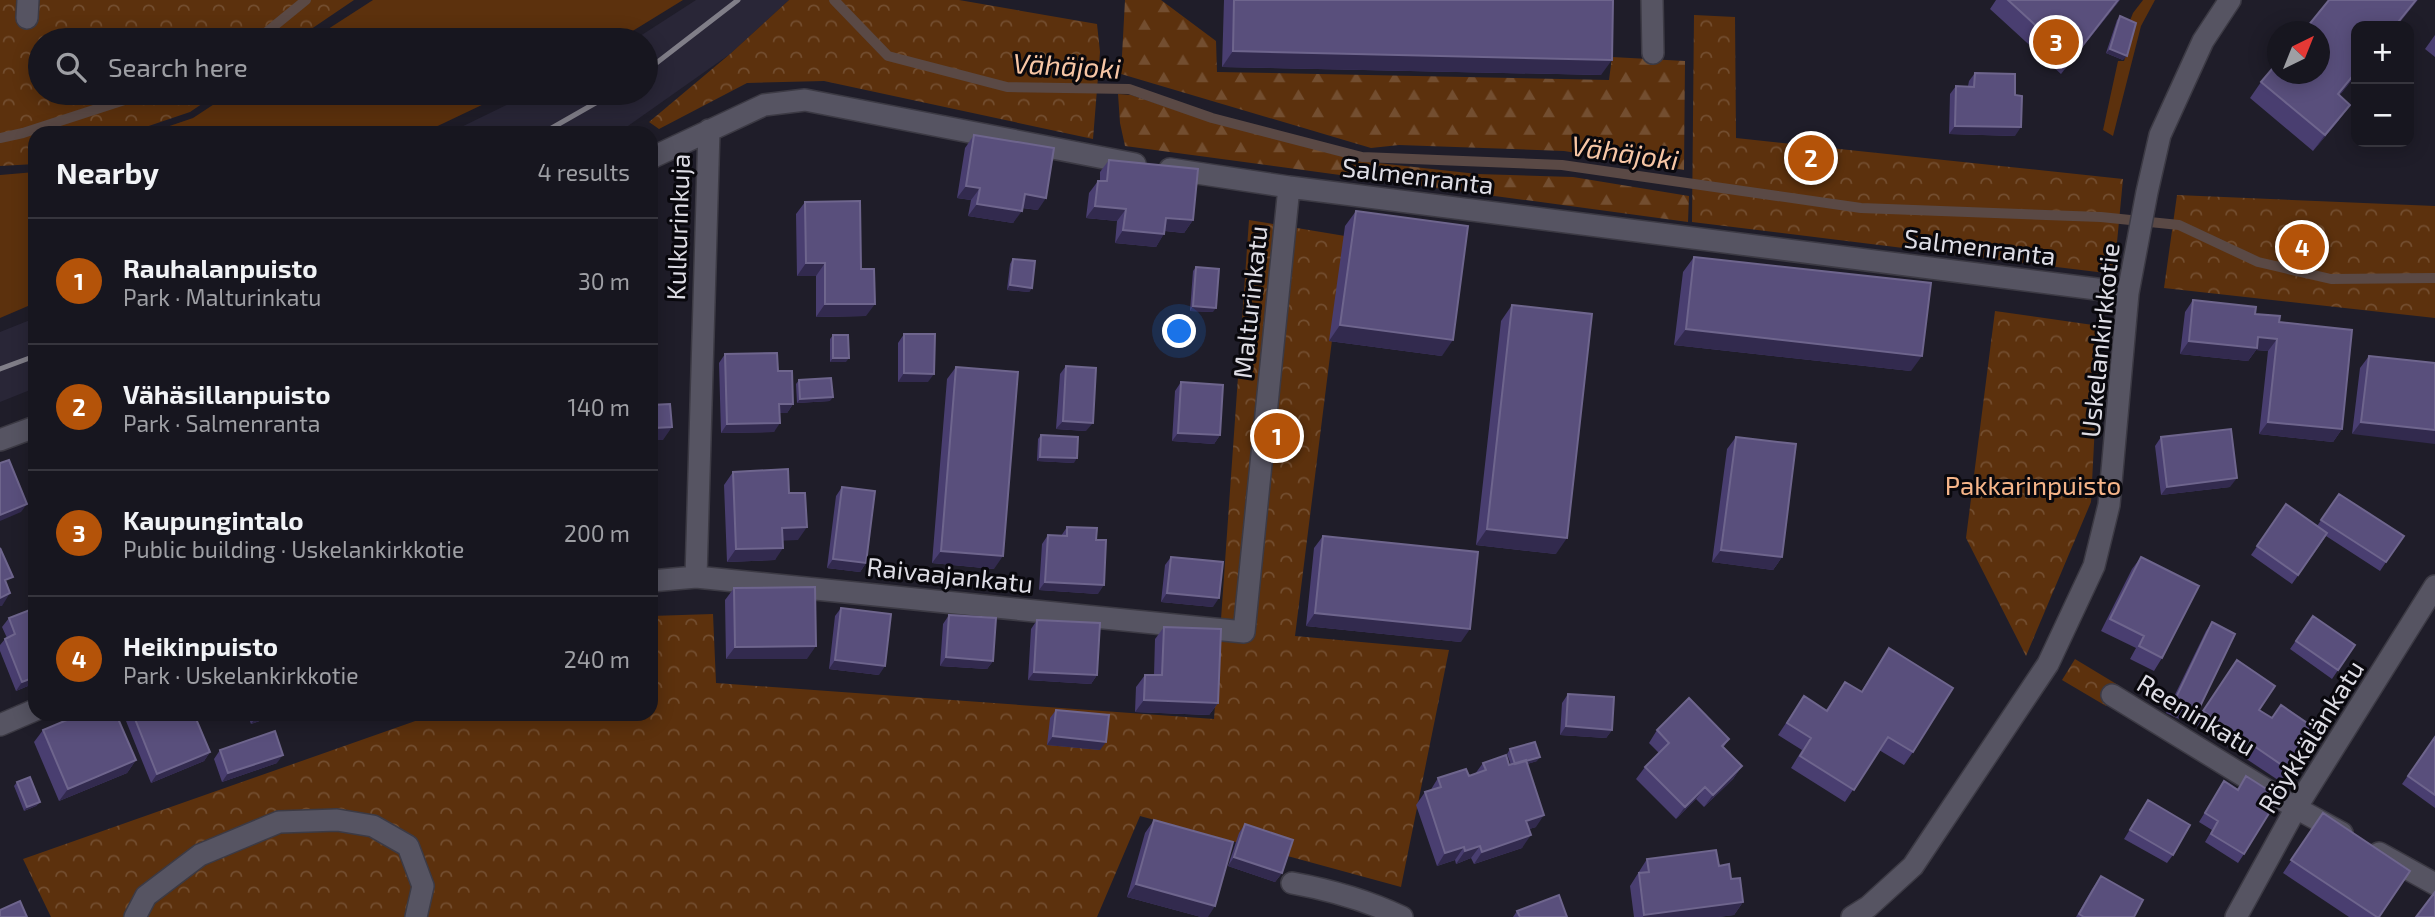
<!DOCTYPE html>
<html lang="en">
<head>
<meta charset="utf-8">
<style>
	body { margin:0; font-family:"Exo 2",sans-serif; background:#201f28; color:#f1f3f6 }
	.controls { position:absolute; right:21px; top:21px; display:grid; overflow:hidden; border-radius:14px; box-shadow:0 4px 18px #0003 }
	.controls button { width:63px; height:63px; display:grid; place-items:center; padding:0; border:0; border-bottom:2px solid #36353d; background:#17161f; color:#f1f3f6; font:35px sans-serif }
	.compass { position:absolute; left:2267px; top:21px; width:63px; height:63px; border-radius:50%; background:#17161f; box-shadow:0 4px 18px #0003; rotate:43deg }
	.you { position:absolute; left:1180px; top:332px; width:24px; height:24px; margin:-18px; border:5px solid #fff; border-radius:50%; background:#1a73e8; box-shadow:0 0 0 10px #1a73e833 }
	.badge { display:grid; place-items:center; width:46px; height:46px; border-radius:50%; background:#b45309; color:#fff; font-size:23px; font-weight:700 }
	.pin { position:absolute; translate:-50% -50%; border:4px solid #fff; box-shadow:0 2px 7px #0006 }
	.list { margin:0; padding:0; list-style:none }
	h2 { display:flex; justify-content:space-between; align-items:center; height:91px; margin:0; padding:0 28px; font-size:30px }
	h2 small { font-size:23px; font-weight:400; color:#9e9fa4 }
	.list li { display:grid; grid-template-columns:46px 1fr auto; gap:21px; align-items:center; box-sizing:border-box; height:126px; padding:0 28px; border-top:2px solid #36353d }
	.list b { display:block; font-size:26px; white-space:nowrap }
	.list p { margin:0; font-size:23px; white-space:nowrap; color:#9e9fa4 }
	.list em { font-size:23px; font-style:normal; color:#9e9fa4 }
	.icon { flex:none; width:38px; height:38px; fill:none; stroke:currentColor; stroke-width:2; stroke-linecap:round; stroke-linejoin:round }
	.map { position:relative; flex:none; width:2435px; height:917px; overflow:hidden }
	.search { position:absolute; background:#17161f; box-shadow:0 4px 18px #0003; left:28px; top:28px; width:630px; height:77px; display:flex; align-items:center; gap:18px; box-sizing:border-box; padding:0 24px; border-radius:38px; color:#9e9fa4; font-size:26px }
	.panel { position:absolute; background:#17161f; box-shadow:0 4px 18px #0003; left:28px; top:126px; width:630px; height:595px; border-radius:21px }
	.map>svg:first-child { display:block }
	.built { fill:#292637 }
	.grass { fill:#5c310d }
	.forest { fill:url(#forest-firs) }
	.park { fill:url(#park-crowns) }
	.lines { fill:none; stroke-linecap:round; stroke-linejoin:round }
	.stream { stroke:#5a4945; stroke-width:10 }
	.minor-casing { stroke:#3c3a44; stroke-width:24 }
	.minor { stroke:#565462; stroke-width:21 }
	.rail { stroke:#807e88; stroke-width:5 }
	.wall { fill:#493e70 }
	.shaded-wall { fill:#322a4e }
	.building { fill:#594f7c; stroke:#6e658d; stroke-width:2 }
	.labels { text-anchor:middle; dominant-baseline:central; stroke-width:6; stroke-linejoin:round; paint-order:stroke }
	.street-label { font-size:26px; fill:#dedde5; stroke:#09080d }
	.park-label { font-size:26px; fill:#f6b589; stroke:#09080d }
	.water-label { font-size:28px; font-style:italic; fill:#f7c6a5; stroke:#09080d }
</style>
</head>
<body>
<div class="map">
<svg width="2435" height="917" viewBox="0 0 2435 917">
	<defs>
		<pattern id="forest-firs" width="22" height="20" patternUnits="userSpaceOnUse" patternTransform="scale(1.75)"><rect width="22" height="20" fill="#5c310d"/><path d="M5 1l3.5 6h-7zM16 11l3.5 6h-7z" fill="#734e30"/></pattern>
		<pattern id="park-crowns" width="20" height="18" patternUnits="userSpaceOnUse" patternTransform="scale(1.75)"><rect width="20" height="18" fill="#5c310d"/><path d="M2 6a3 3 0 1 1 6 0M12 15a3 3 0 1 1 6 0" fill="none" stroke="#734e30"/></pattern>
	</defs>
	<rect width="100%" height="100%" fill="#1f1d29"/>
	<path class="built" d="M696,0H789L730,54L618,133H449L531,93H646V40H634Z
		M35,318V388L0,402V332Z"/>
	<path class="grass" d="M373,0H683L618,40H311Z
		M2143,0H2155L2141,26L2113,136L2103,130L2118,61H2124L2135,26L2129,23L2133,13Z
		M231,93H507L423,133H149L193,118Z
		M35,172V303L0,318V175Z"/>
	<path class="forest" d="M1125,0H1161L1216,41L1217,72L1609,80L1612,57L1685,61L1684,170L1564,151L1399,145L1371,148L1121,74Z
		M1118,94L1131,95L1212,122L1360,161L1477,174L1573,177L1689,196L1688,222L1125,146L1120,123Z"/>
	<path class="park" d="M0,0H354L295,40H40V93H218L190,112L128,133H35V164L0,166Z
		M789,0H959L1097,24L1100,52L1093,139L824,81L747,83L659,129L649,122L730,54Z
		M1694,15L1735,17L1736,138L2123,179L2114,274L1692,222Z
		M2177,195L2435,206V318L2164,288Z
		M1249,220L1345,236L1295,636L1449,650L1401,887L1140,816L1097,917H51L23,859L421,719L513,714H651V616L713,614L716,683L1214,719Z
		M1995,311L2100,326L2091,502L2026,656L1966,538Z
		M2075,659L2118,685L2106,706L2062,680Z"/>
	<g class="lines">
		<path class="stream" d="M834,0L888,56L1007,87L1129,89L1212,118L1362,157L1562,165L1861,208L2101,217L2179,225L2258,262L2331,279L2435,278
			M257,40L306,0
			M0,138L23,133L146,93"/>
		<g class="minor-casing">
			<path id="minor" d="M1652,0L1653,53
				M27,18L28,0
				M651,158L764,105L805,100L1135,164
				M1170,169L1289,187L2128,293
				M0,440L35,427
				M696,577L709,130
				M651,581L696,577L1244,632L1289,187
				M2112,695L2296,808L2342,833
				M0,725L35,710
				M2379,853L2435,884
				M1292,883C1331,890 1366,900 1402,917
				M135,917L146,896L200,855L279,822L337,820L373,826L408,846L423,886L416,917
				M1852,917L1868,907L1913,866L2048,664L2094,566L2109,505L2128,293L2147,192L2160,135L2203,41L2230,0
				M2236,917L2296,808L2435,586"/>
		</g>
		<use href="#minor" class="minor"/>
		<path class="rail" d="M646,71L738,0
			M543,133L613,93
			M0,369L35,356"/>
	</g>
	<path class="wall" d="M1224,0H1613L1601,75L1222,67Z
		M1996,0H2120L2061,74L1990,9Z
		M2120,16L2123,60L2106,53L2117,20Z
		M2356,26V75L2339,96V120L2313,151L2250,98L2261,82Z
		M2435,35V57L2425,49Z
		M1975,73L2015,136L1949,134L1950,94L1956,86H1968L1969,81Z
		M974,135L1038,210L1022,208L1013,223L968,216L971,200L957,198L965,148Z
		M1109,160L1193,220L1184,233L1165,231L1156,247L1115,243L1117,221L1086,218L1089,193L1098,181H1100V172Z
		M805,202L866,316L816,317V276H797L796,214Z
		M1356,211L1442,356L1329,341L1345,226Z
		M1694,257L1911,371L1674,345L1683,272Z
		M1013,259L1032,288L1029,292L1007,290L1010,264Z
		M1196,267L1213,312L1190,311L1193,271Z
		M2193,300L2255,314L2279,322L2342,429L2333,442L2259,434L2268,351L2256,350L2248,361L2180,354L2185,312Z
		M1512,305L1556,554L1476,545L1501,321Z
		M904,334L928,382H898V343Z
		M833,335L846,362H830V339Z
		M725,354L778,371L793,404L787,413H780L774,432L721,433L719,363Z
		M2369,356L2435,363L2352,434L2360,368Z
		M1066,366L1086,431L1056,429L1060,374Z
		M956,367L994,569L932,563L947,379Z
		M799,380L830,401L797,403L796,384Z
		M1181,382L1220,435L1214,444L1172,441L1175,391Z
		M1041,435L1074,463L1037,461L1038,439Z
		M1736,437L1782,557L1773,570L1712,562L1727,449Z
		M2161,437L2230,487L2161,495L2155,446Z
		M35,446V469L29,454Z
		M733,472L789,493L798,540H783L775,560L727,562L724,485Z
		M842,487L866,563L860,572L827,568L836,496Z
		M2339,494L2404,536L2380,571L2326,536L2292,584L2251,555L2286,504L2317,526Z
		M1067,527L1096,540L1098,594L1039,590L1042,544L1048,535L1061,536Z
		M1323,536L1461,642L1306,626L1314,548Z
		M1171,557L1213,607L1161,602L1165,565Z
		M2141,557L2162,658L2154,671L2130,659L2136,648L2101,631L2132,569Z
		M734,588L807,659H726L725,600Z
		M35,608V683L16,691L0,651V645L5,639L7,638L2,627L9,618Z
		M841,608L879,675L829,669L835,616Z
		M949,615L993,661L987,669L940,666L943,624Z
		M2313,616L2355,645L2332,679L2290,649Z
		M1037,620L1097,675L1091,684L1028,680L1031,629Z
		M2212,622L2196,715L2190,724L2166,713L2206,631Z
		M1164,627L1218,703L1209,715L1135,712L1136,687L1145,675H1154L1155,639Z
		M1889,648L1913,752L1904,765L1879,750L1845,802L1791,768L1802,750L1778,735L1804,696L1826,710L1845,682L1861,692Z
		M2237,660L2259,710L2271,718L2316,729L2281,782L2194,724Z
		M1568,694L1612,730L1606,738L1560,735L1562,703Z
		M1056,710L1100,750L1047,745L1050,718Z
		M131,714H194L210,752L204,761L151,783L126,721Z
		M247,714H279L251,724Z
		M43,730L136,760L127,773L59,801L34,742Z
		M1657,730L1729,739L1723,748L1742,766L1733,779L1704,807L1696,799L1676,819L1636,779L1645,767L1659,753L1649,743Z
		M2435,737V808L2402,784Z
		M1510,749L1537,761L1527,764L1536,827L1529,829L1522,848L1474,864L1471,858L1456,864L1455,860L1437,866L1416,805L1425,792L1430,791L1438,778L1469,776L1475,774L1483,763L1511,765L1507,754Z
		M220,750L277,763L222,782L214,759Z
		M2246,776L2244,854L2238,863L2205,842L2212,830L2199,822L2224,781L2237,790Z
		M17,782L40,802L36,806L24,811L14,786Z
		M2148,800L2173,855L2167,863L2124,839Z
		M2323,813L2379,917H2349L2283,873Z
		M1154,820L1208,917H1201L1127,897L1145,833Z
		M1245,824L1282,873L1275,882L1228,866L1239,833Z
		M1647,859L1719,866L1743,902L1734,915L1718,917H1634L1630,886Z
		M2101,876L2134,917H2076L2092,889Z
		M1517,911L1567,917H1513Z"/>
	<path class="shaded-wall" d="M2118,0H2120L2061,74L2072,59Z
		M2416,0H2418L2397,26H2395Z
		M2110,49L2127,56L2123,60L2106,53Z
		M1233,51L1612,60L1601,75L1222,67Z
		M2356,72V75L2327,110L2338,94Z
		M2350,105L2339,120L2313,151L2325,135Z
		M1955,126L2021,127L2015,136L1949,134Z
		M966,186L980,188L971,200L957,198Z
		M1025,194L1046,198L1038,210L1016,207Z
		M977,204L1022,211L1013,223L968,216Z
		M1095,206L1126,209L1117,221L1086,218Z
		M1166,218L1193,220L1184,233L1157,230Z
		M1123,230L1164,234L1156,247L1115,243Z
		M806,263H825L816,276H797Z
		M1010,285L1032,288L1029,292L1007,290Z
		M825,304H875L866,316L816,317Z
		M1193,306L1216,308L1213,312L1190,311Z
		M1340,325L1453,340L1442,356L1329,341Z
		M1686,329L1922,356L1911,371L1674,345Z
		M2258,337L2277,339L2268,351L2256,350L2248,361L2180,354L2189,341Z
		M833,358H849L846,362H830Z
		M904,373L934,374L928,382H898Z
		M833,397L830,401L797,403L800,399Z
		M779,404H793L787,413H773Z
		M1063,421L1093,423L1086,431L1056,429Z
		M2268,422L2342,429L2333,442L2259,434Z
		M2361,422L2435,430V444L2352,434Z
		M780,423L774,432L721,433L727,424Z
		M672,427L663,440H651L654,428Z
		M1178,433L1220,435L1214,444L1172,441Z
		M1040,457L1077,458L1074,463L1037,461Z
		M657,476L651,485V477Z
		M2237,478L2230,487L2161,495L2167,487Z
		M27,504L21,512L0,521V515Z
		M807,527L798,540L774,541L782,528Z
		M1487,529L1567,538L1556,554L1476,545Z
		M783,548L775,560L727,562L736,549Z
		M1721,550L1782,557L1773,570L1712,562Z
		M941,551L1003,556L994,569L932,563Z
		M833,559L866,563L860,572L827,568Z
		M1045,582L1104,585L1098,594L1039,590Z
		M10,593L2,606H0V598Z
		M1167,593L1219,598L1213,607L1161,602Z
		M1315,613L1470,629L1461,642L1306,626Z
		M816,646L807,659H726L735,647Z
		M946,657L993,661L987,669L940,666Z
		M835,660L885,666L879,675L829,669Z
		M1034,672L1097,675L1091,684L1028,680Z
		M35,677V683L16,691L22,682Z
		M1144,700L1218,703L1209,715L1135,712Z
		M233,714H242L230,718Z
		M261,714H279L251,724L257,716Z
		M1566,726L1612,730L1606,738L1560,735Z
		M1053,736L1106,742L1100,750L1047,745Z
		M210,752L204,761L151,783L157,774Z
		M283,755L277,763L222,782L228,773Z
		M1540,757L1537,761L1512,769L1515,765Z
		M136,760L127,773L59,801L68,789Z
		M1742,766L1733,779L1704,807L1713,795Z
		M1705,787L1696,799L1676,819L1685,807Z
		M40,802L36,806L24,811L27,807Z
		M1544,815L1536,827L1517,833L1526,821Z
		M1531,835L1522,848L1474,864L1482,852Z
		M1480,846L1471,858L1456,864L1465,851Z
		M1464,847L1455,860L1437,866L1445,853Z
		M1234,857L1282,873L1275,882L1228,866Z
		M1136,884L1215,906L1208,917H1201L1127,897Z
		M1743,902L1734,915L1718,917H1643L1644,915Z"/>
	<path class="building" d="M1234,0H1613L1612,60L1233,51Z
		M2008,0H2118L2072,59Z
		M2329,0H2416L2395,26H2356V72L2338,94L2350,105L2325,135L2261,82L2278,62V74H2320V32H2303Z
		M2120,16L2136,23L2127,56L2110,49Z
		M1975,73L2015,74V95L2022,96L2021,127L1955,126L1956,86L1974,87Z
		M974,135L1054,148L1046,198L1025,194L1022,211L977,204L980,188L966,186Z
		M1109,160L1198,169L1193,220L1166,218L1164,234L1123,230L1126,209L1095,206L1098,181H1107Z
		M860,201L861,269H874L875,304H825V263H806L805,202Z
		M1356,211L1468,226L1453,340L1340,325Z
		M1694,257L1931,283L1922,356L1686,329Z
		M1013,259L1035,261L1032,288L1010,285Z
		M1196,267L1219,269L1216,308L1193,306Z
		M2193,300L2256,307L2255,314L2280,316L2279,322L2352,330L2342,429L2268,422L2277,339L2258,337L2257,348L2189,341Z
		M1512,305L1592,314L1567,538L1487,529Z
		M904,334H935L934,374L904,373Z
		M833,335H848L849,358H833Z
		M777,353L778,371H792L793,404H779L780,423L727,424L725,354Z
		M2369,356L2435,363V430L2361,422Z
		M1066,366L1096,368L1093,423L1063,421Z
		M956,367L1018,372L1003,556L941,551Z
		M831,378L833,397L800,399L799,380Z
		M1181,382L1223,385L1220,435L1178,433Z
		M670,404L672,427L654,428L657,476L651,477V405Z
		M2231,429L2237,478L2167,487L2161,437Z
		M1041,435L1078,437L1077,458L1040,457Z
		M1736,437L1796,444L1782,557L1721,550Z
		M9,460L27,504L0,515V463Z
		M788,469L789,493H805L807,527L782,528L783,548L736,549L733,472Z
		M842,487L875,491L866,563L833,559Z
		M2339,494L2404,536L2386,562L2321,520Z
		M2286,504L2327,533L2298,575L2257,546Z
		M1067,527L1097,528L1096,540H1106L1104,585L1045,582L1048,535L1067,536Z
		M1323,536L1478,552L1470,629L1315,613Z
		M0,548L13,577L5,580L10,593L0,598Z
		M1171,557L1223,562L1219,598L1167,593Z
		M2141,557L2199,586L2162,658L2139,646L2144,636L2110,619Z
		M815,587L816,646L735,647L734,588Z
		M35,608V677L22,682L5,639L15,634L9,618Z
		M841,608L891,614L885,666L835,660Z
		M949,615L996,618L993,661L946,657Z
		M2313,616L2355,645L2338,670L2296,641Z
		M1037,620L1100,623L1097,675L1034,672Z
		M2212,622L2235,634L2196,715L2173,704Z
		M1164,627L1221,629L1218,703L1144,700L1145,675H1162Z
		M1889,648L1953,688L1913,752L1888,737L1854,790L1800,756L1811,738L1787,723L1804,696L1827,711L1845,682L1862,692Z
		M2237,660L2275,686L2259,710L2272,718L2281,705L2316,729L2289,770L2203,711Z
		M1568,694L1614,697L1612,730L1566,726Z
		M1689,698L1729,739L1722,746L1742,766L1713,795L1705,787L1685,807L1645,767L1669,743L1657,730Z
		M1056,710L1109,715L1106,742L1053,736Z
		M81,714H116L136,760L68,789L43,730Z
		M133,714H194L210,752L157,774Z
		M275,731L283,755L228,773L220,750Z
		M2435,737V795L2408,776Z
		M1535,742L1540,757L1515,764L1510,749Z
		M1506,755L1509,765L1526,760L1544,815L1526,821L1531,835L1482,852L1480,846L1465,851L1464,847L1445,853L1425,792L1441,787L1438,778L1466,769L1469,776L1486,770L1483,763Z
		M2246,776L2279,797L2244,854L2211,834L2218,821L2205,813L2224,781L2238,790Z
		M30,777L40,802L27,807L17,782Z
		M2148,800L2190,825L2173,855L2130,830Z
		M2323,813L2410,871L2379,917H2377L2291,860Z
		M1154,820L1233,842L1215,906L1136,884Z
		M1245,824L1293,840L1282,873L1234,857Z
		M1716,850L1719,866L1729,864L1731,879L1740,878L1743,902L1644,915L1639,873L1649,872L1647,859Z
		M2101,876L2143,900L2134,917H2084L2079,914Z
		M2435,892V917H2416Z
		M1559,895L1567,917H1520L1517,911Z
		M20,901L27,917H0V910Z"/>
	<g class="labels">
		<g class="street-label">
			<text transform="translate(1418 175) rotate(7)">Salmenranta</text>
			<text transform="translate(677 227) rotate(-88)">Kulkurinkuja</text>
			<text transform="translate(1980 246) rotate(7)">Salmenranta</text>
			<text transform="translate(1249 302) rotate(-84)">Malturinkatu</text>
			<text transform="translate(2099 340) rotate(-84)">Uskelankirkkotie</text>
			<text transform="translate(950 574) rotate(6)">Raivaajankatu</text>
			<text transform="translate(2197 714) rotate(31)">Reeninkatu</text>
			<text transform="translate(2310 736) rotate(-58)">Röykkälänkatu</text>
		</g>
		<g class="park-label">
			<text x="2033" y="484">Pakkarinpuisto</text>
		</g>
		<g class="water-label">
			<text transform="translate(1067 65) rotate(3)">Vähäjoki</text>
			<text transform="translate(1625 152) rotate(8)">Vähäjoki</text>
		</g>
	</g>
</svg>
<div class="controls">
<button>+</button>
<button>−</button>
</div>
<svg class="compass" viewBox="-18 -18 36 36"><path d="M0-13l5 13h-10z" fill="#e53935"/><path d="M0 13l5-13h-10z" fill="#9e9fa4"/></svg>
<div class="you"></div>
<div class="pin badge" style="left:1277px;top:436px">1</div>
<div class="pin badge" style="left:1811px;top:158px">2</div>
<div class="pin badge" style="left:2056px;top:42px">3</div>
<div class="pin badge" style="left:2302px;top:247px">4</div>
<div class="search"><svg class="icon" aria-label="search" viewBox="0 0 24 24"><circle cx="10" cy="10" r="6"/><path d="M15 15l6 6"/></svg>Search here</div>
<section class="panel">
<h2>Nearby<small>4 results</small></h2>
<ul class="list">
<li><span class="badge">1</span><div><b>Rauhalanpuisto</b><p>Park · Malturinkatu</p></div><em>30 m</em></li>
<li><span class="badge">2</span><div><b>Vähäsillanpuisto</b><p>Park · Salmenranta</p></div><em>140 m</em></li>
<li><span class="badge">3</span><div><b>Kaupungintalo</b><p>Public building · Uskelankirkkotie</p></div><em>200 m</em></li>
<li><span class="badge">4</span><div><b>Heikinpuisto</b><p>Park · Uskelankirkkotie</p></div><em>240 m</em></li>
</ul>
</section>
</div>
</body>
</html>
